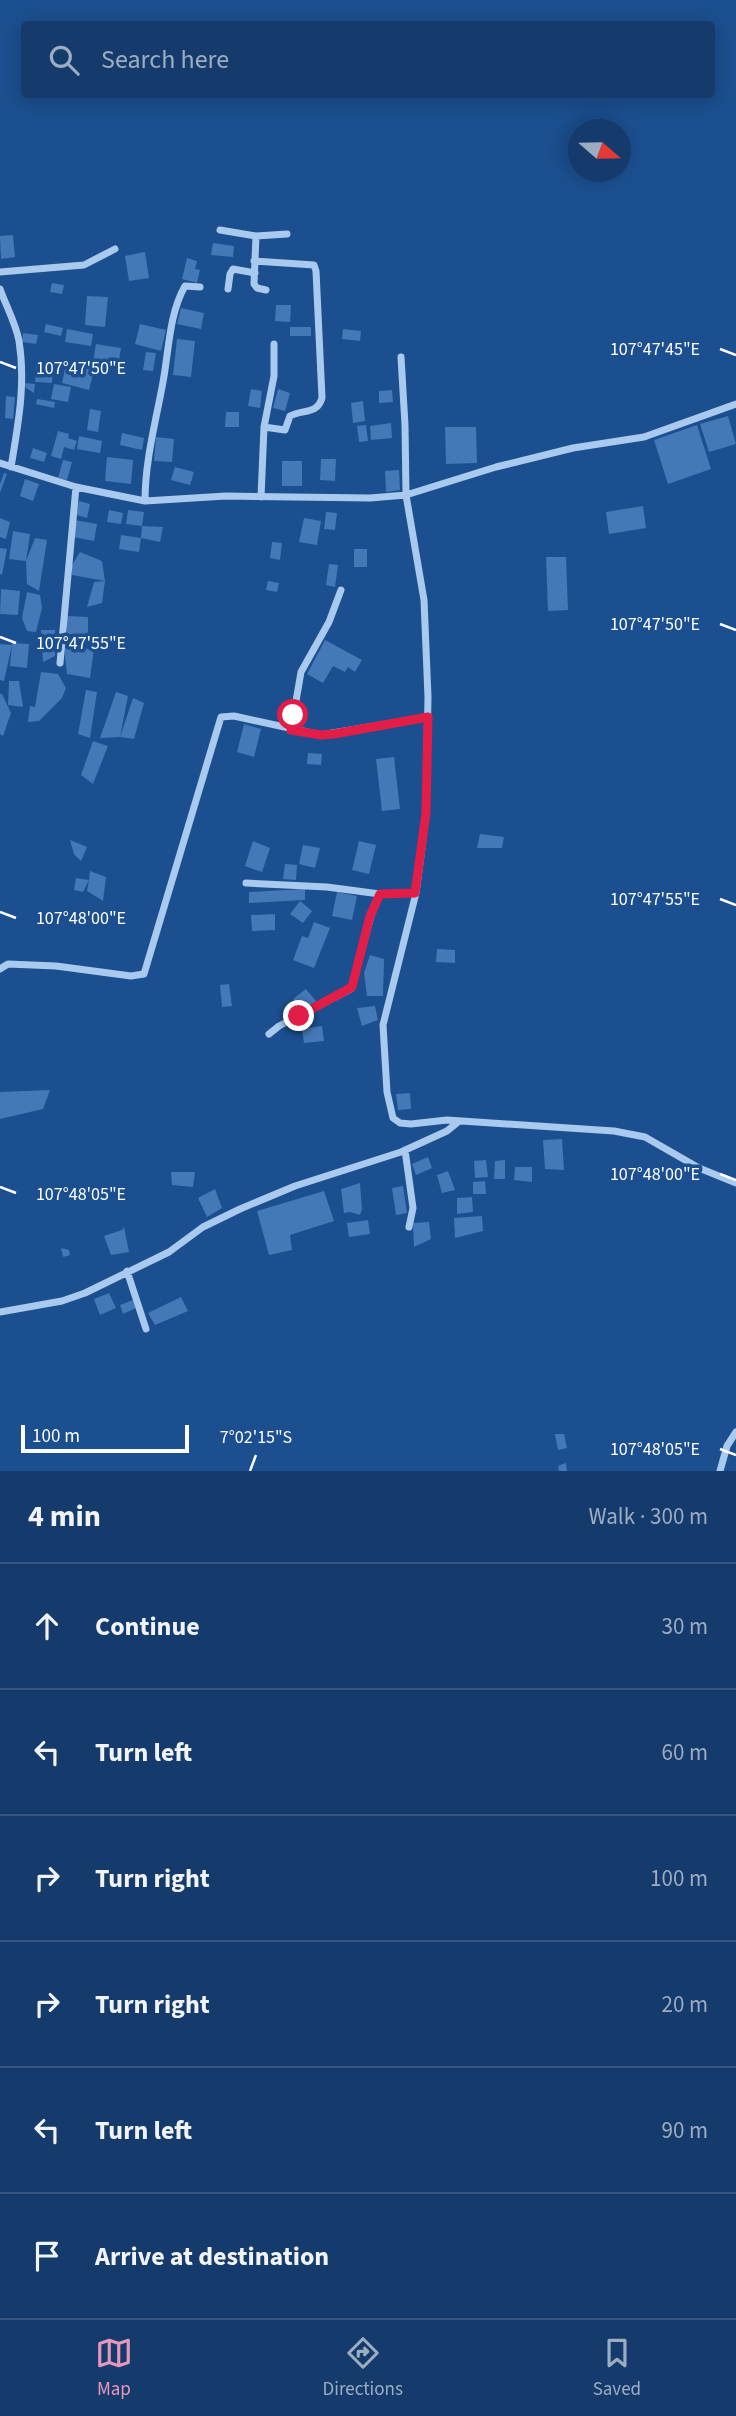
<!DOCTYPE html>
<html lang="en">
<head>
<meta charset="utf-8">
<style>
	body { margin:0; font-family:"Source Sans 3",sans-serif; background:#1d4271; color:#f1f3f6 }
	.compass { position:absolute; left:568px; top:119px; width:63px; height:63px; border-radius:50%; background:#143b6b; box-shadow:0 4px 18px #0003; rotate:110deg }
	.scale { position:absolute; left:21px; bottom:18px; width:168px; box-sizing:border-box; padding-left:7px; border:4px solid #fff; border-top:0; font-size:19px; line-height:24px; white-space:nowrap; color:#fff; -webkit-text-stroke:5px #1b4f8f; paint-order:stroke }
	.stop { position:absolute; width:21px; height:21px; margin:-16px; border:5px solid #e11d48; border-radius:50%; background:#fff }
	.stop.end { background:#e11d48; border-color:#fff; box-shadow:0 2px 7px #0008 }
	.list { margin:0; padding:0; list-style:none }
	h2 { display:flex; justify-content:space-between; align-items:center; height:91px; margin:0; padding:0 28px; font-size:30px }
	h2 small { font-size:23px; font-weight:400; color:#9dadc1 }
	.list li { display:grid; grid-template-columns:46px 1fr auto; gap:21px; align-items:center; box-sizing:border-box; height:126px; padding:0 28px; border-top:2px solid #33557e }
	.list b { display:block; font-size:26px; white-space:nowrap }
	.list em { font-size:23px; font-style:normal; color:#9dadc1 }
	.icon { flex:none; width:38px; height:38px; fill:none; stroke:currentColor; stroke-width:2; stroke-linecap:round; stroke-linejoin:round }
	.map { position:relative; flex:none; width:736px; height:1471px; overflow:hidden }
	.search { position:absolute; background:#143b6b; box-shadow:0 4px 18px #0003; left:21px; right:21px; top:21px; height:77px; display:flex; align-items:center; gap:18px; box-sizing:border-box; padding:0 24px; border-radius:7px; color:#9dadc1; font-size:26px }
	.sheet { height:847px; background:#143b6b }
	nav { display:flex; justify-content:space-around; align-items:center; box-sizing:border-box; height:98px; border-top:2px solid #33557e; background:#143b6b; font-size:19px; color:#9dadc1 }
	nav a { display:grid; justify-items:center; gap:4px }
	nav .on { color:#e797bd }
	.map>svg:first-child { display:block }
	.building { fill:#4478b7 }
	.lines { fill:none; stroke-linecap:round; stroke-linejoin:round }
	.street { stroke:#a9c9ee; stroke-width:7 }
	.route { stroke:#e11d48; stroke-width:9 }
	.ticks { fill:none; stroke:#fff; stroke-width:2.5 }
	.ticks-label { font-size:18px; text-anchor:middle; fill:#fff; stroke:#1b4f8f; stroke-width:7; stroke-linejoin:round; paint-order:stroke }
</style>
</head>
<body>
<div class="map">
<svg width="736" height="1471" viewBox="0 0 736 1471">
	<rect width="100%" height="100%" fill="#1b4f8f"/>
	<path class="building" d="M13,235L15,257L1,259L0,236Z
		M213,243L234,246L233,257L211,255Z
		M145,252L149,278L129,281L125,256Z
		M187,258L197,261L195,269L200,270L197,283L182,279Z
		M52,283L64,285L62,294L50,292Z
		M87,296L108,297L105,327L85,325Z
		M276,305H291L290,322L275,321Z
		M181,308L204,313L201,329L177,324Z
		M46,324L63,328L61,336L44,332Z
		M140,324L166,330L161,351L135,344Z
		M290,327H311V336H290Z
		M67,329L93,334L91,346L65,342Z
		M343,329L361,331L360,341L342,339Z
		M23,333L38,335L36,344L22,342Z
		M177,339L195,341L191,377L173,375Z
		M96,344L121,348L118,366L93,362Z
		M146,352L156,353L153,371L143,370Z
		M37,360L53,361L52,383L35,382Z
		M67,360L95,366L89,390L62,383Z
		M24,383L35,384L34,393L26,388Z
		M54,384L71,387L68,402L51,399Z
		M251,389L262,391L260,408L248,406Z
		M278,389L290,393L285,411L273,408Z
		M392,390L393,402L379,403V391Z
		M6,396L15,397L13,419L5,418Z
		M37,399L55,402L54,408L36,404Z
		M363,401L365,421L353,423L351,403Z
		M90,409L101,411L98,432L87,430Z
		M226,412H239V427H225Z
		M728,416L736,444L709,452L700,424Z
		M391,423L392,438L371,440L370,426Z
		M366,425L368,441L359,442L357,426Z
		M697,425L711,469L668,484L654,440Z
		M445,427H476L477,463L446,464Z
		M58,431L69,434L68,438L77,441L74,450L64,447L61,459L51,456Z
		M122,433L144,438L142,450L120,445Z
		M79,436L102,441L100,453L77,449Z
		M156,437L174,439L172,462L154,461Z
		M33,448L47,453L44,462L30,458Z
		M107,457L133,460L131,484L105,481Z
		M321,459H336L335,481L320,480Z
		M63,460L72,462L67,480L58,478Z
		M282,461H302V486H282Z
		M175,467L194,472L190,485L171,480Z
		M399,470L400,490L386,492L385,471Z
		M4,473L7,474L0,493V484Z
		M25,479L39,484L33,501L20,496Z
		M79,501L90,504L87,518L76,515Z
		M643,506L646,528L609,534L606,512Z
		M109,510L123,513L121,524L107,522Z
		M128,510L144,512L142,526L126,524Z
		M326,512L337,513L335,530L324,529Z
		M0,518L10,522L6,539L0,537Z
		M304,518L321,521L317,545L299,542Z
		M75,520L97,524L94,541L73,537Z
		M142,526L163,527L160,542L141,538Z
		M13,531L30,534L26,561L9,559Z
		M121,535L141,538L139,552L119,549Z
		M35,538L47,540L39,591L27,584L26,561Z
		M272,542L282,543L280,560L270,558Z
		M0,548L7,549L2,575L0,574Z
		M354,549H367V567H354Z
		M80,552L102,561L105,581L102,603L87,607L94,582L105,581L72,575V565Z
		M546,557H566L568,610L548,611Z
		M329,564L338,565L335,587L326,585Z
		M268,581L279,583L277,592L266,590Z
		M1,589L20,591L18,615L0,614Z
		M27,592L40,595L42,608L36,632L27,631L22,618Z
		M67,616L88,617V634H67Z
		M41,630H55V656L43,662Z
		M325,640L362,660L355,672L348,667L345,672L333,666L323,683L307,674Z
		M12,643L29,644L27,668L10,666L12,645L4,681L0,680V644L12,645Z
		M64,648L94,649L90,678L67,674Z
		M41,672L58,674L66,688L62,698L39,721L28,722L30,706L35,707Z
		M9,681H19L23,707L8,705Z
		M86,690L97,692L90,738L78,734Z
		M116,692L128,696L120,737L100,738Z
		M0,694H2L11,713L3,736L0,734Z
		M133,698L144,703L134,739L120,737Z
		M244,724L261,729L254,757L237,752Z
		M93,741L108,746L93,784L81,775Z
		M308,753L322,754L321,765L307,764Z
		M394,757L400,809L382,811L376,759Z
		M480,834L504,837L502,848H477Z
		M70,840L87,847L81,861L74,854Z
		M253,841L270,848L262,872L245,866Z
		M359,841L376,845L369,874L352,870Z
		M303,845L320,848L315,868L299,864Z
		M285,864L297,865L296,880L283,879Z
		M90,871L106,877L103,901L87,891L89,880L83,892L74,890L76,878L89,880Z
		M305,889V900L249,903V892Z
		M337,892L357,896L352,920L332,916Z
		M300,901L312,911L303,923L290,914Z
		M275,914V930L252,931L251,915Z
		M314,922L330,928L314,968L293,960L302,936L308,938Z
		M437,949L455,950V963L436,962Z
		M370,955L384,959L383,996H367L364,973Z
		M229,984L232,1006L222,1007L220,985Z
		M306,989L316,1001L303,1011L293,999Z
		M375,1006L378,1020L362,1026L357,1008Z
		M322,1026L324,1041L304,1043L302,1029Z
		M50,1090L43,1109L0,1119V1092Z
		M410,1093L411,1109L398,1110L396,1094Z
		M562,1139L564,1170L545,1169L543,1140Z
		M428,1157L432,1168L416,1175L412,1164Z
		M486,1160L488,1177L475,1178L474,1161Z
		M505,1160V1179H494L495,1161Z
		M515,1167H532V1182L514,1180Z
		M448,1171L455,1190L442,1193L437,1175Z
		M171,1172H195L193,1187L172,1185Z
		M485,1181L486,1194H473V1182Z
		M360,1183L362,1209L360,1215L350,1212L344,1213L341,1189Z
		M403,1186L407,1213L396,1215L392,1188Z
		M215,1189L222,1208L207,1217L198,1198Z
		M324,1191L334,1221L290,1235L292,1250L269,1255L257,1211Z
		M472,1197L473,1212L457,1214V1198Z
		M482,1216L483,1231L455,1238L454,1218Z
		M368,1220L370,1234L349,1237L347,1223Z
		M429,1222L431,1239L414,1247L413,1223Z
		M124,1227L129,1252L111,1255L104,1236L122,1230Z
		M61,1248L69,1250L70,1255L63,1257Z
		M109,1293L116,1308L100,1315L94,1299Z
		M181,1297L188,1311L155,1325L148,1313Z
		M133,1300L136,1308L123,1314L120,1305Z
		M555,1434H564L567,1448L558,1450Z
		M566,1463L567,1471H559L558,1466Z"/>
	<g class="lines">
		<path class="street" d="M220,230L256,236L287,234
			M256,236L254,284L257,288L266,290
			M254,261L314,265L316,271L322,398C317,415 303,409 290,416L285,430L264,427
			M0,272L84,265L115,249
			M0,289C6,306 16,324 19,341C26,384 18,425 11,467
			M228,289L230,274L233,269L255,273
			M401,357L405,425L406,495L424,600L428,697L426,813L421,855L416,893L383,1025L387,1092L393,1118L400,1123L411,1124L447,1120L614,1131L645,1137L699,1168L736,1183
			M0,463L76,487L145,501L226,496L370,498L406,495L496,467L573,448L644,437L736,404
			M261,497L264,427L274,376V344
			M145,501C145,460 156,421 163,382C169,350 169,314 185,286L200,287
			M60,663L76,487
			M291,730L301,672L329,622L341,590
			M246,883L327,887L380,894L416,893
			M0,969L8,964L56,966L131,976L144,974L221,717L234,716L321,735L428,717
			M269,1034L279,1026L351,989L371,916L380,894
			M405,1150L413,1208L409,1227
			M127,1271L146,1329
			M0,1312L62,1301L85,1293L169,1252L203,1227L240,1209L295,1186L401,1152L447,1131L458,1122
			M720,1471L727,1446L736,1432"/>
	</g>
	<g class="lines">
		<path class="route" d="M293,715L291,730L321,735L334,734L428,717L426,813L415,893L380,894L370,916L352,987L299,1016"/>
	</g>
	<path class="ticks" d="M720,349L736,355M0,362L16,368M720,624L736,630M0,637L16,643M720,899L736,905M0,912L16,918M720,1174L736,1180M0,1187L16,1193M720,1449L736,1455M250,1471L256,1455"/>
	<g class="ticks-label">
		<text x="655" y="355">107°47'45"E</text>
		<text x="81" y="374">107°47'50"E</text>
		<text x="655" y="630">107°47'50"E</text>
		<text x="81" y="649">107°47'55"E</text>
		<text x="655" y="905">107°47'55"E</text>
		<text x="81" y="924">107°48'00"E</text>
		<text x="655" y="1180">107°48'00"E</text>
		<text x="81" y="1200">107°48'05"E</text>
		<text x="256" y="1443">7°02'15"S</text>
		<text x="655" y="1455">107°48'05"E</text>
	</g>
</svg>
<svg class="compass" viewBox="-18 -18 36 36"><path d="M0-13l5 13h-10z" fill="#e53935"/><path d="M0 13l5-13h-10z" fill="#9dadc1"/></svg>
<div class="scale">100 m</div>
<div class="stop" style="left:293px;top:715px"></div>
<div class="stop end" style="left:299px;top:1016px"></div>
<div class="search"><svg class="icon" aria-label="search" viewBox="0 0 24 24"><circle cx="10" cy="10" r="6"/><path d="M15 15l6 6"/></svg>Search here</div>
</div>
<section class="sheet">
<h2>4 min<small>Walk · 300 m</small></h2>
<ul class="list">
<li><svg class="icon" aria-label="ahead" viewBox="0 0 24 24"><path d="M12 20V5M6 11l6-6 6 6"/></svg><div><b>Continue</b></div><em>30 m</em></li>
<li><svg class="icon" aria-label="left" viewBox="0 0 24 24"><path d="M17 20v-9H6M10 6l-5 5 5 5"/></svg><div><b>Turn left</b></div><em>60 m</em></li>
<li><svg class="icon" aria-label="right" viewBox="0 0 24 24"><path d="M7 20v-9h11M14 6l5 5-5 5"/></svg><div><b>Turn right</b></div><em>100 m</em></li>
<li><svg class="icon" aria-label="right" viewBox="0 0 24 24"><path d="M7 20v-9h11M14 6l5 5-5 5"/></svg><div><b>Turn right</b></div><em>20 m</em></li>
<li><svg class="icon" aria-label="left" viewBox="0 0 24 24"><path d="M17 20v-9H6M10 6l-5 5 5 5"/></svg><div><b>Turn left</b></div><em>90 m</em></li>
<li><svg class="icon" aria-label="arrive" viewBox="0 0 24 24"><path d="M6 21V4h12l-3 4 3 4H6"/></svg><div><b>Arrive at destination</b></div></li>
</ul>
</section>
<nav>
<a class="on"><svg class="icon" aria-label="map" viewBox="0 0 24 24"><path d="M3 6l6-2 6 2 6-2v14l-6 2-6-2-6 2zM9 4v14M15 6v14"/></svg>Map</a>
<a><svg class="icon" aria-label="directions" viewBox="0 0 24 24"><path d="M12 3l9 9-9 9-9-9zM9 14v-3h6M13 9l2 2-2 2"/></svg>Directions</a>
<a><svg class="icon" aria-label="saved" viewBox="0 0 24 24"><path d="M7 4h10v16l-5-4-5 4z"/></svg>Saved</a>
</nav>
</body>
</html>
